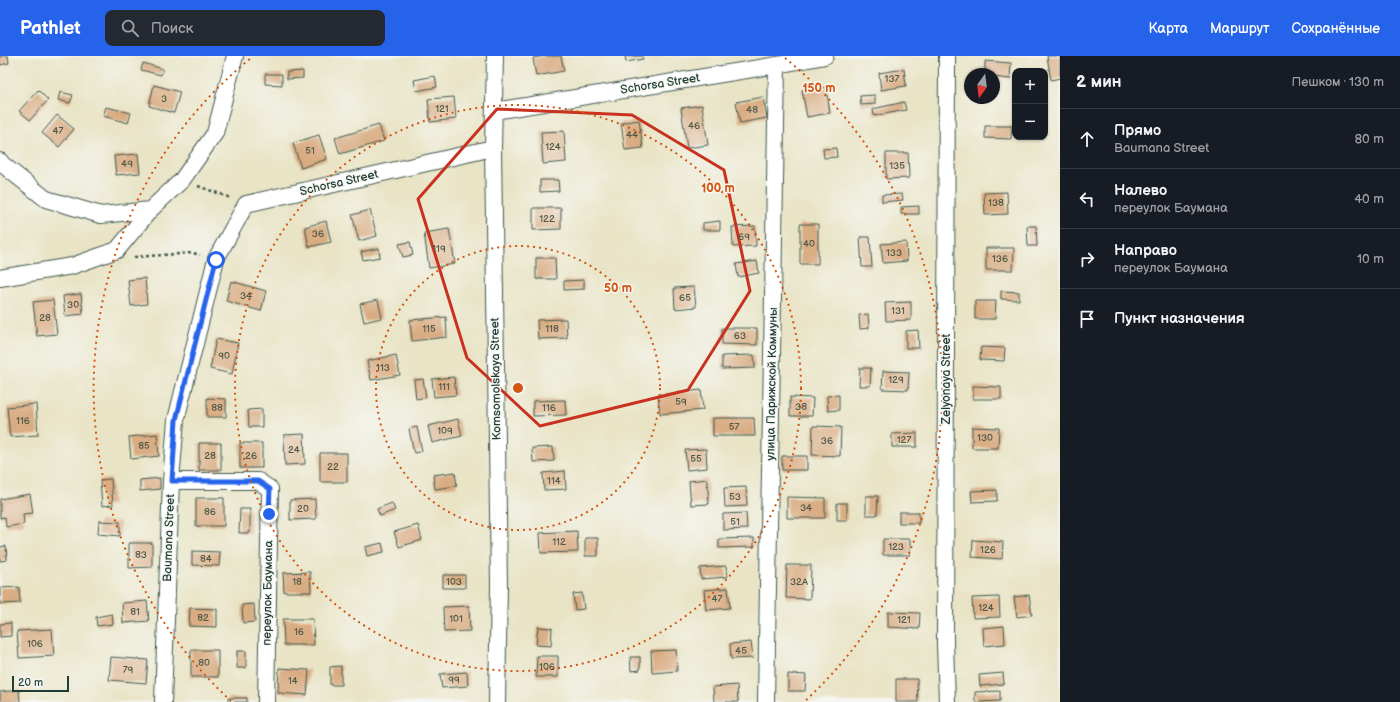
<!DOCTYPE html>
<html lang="ru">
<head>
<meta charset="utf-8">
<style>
	body { margin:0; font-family:"Balsamiq Sans",sans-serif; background:#242831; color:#f1f3f6 }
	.controls { position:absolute; right:12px; top:12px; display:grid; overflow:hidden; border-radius:8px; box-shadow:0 1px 3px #0004 }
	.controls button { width:36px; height:36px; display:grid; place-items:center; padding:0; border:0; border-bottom:1px solid #363941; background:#171b24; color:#f1f3f6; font:20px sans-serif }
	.compass { position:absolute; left:964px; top:12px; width:36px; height:36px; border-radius:50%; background:#171b24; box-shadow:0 1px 3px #0004; rotate:194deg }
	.scale { position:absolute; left:12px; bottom:10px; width:57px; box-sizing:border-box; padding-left:4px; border:2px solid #1f3d34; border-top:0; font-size:11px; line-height:14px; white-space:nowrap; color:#1f3d34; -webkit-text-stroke:3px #f6f6f2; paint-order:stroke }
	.stop { position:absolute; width:12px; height:12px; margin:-9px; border:3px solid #2563eb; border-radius:50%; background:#fff }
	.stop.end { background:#2563eb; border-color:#fff; box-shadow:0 1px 4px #0008 }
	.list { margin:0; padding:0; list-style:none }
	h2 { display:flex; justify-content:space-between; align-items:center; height:52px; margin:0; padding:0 16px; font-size:17px }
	h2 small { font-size:13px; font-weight:400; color:#9ea1a6 }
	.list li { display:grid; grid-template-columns:26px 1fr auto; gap:12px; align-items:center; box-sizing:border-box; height:60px; padding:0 16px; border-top:1px solid #363941 }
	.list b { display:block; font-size:15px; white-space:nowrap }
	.list p { margin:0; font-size:13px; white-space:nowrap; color:#9ea1a6 }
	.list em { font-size:13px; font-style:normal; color:#9ea1a6 }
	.icon { flex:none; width:22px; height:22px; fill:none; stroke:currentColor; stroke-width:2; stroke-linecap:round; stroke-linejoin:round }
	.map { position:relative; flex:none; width:1060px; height:646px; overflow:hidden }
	header { display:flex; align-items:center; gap:24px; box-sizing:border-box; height:56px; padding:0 20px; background:#2563eb; color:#fff }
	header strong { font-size:19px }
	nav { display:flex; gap:22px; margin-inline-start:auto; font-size:14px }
	.search { width:280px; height:36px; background:#242831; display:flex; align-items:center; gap:10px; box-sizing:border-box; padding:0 14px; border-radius:8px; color:#9ea1a6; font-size:15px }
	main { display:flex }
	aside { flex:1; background:#171b24 }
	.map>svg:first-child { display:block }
	.building { fill:#d9ac82 }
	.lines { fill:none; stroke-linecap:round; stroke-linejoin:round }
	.street-casing { stroke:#3d564a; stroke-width:18 }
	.path { stroke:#3d564a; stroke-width:2.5; stroke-dasharray:3 3; stroke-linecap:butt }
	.street { stroke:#fff; stroke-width:16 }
	.route { stroke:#2563eb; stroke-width:5 }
	.marked { fill:none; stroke:#c8321e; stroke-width:3; stroke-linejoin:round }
	.ring { fill:none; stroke:#d45610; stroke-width:2; stroke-dasharray:2 4 }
	.labels { text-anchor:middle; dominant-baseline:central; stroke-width:3; stroke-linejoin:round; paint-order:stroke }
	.number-label { font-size:10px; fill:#4e5948 }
	.street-label { font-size:12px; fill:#1f3d34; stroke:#f6f6f2 }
	.centre { fill:#d45610; stroke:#f6f6f2; stroke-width:2 }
	.ring-label { font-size:12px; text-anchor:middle; font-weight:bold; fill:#d45610; stroke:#f6f6f2; stroke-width:3; stroke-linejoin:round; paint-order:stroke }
</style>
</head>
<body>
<header>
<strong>Pathlet</strong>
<div class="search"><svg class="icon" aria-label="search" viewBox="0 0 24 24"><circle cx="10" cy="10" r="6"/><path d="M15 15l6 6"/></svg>Поиск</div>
<nav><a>Карта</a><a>Маршрут</a><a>Сохранённые</a></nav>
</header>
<main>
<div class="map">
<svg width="1060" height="646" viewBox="0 0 1060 646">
	<rect width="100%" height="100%" fill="#f6f6f2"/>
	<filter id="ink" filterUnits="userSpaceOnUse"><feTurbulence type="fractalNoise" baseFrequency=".025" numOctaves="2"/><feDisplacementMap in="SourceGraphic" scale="8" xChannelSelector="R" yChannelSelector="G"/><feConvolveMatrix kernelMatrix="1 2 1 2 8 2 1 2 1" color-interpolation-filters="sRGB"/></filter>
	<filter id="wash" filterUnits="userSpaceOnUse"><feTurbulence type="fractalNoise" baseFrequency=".012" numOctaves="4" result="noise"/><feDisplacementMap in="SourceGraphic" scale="16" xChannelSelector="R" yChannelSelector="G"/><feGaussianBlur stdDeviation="0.9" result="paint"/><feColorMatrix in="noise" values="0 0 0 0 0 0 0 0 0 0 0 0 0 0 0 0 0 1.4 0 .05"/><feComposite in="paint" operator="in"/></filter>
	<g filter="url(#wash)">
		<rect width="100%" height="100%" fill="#e9e4c6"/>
		<g id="blocks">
			<path class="building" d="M0,0H8L9,7L0,9Z
				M544,0H561L564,15L536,20L533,2Z
				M625,0H642L643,3L626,6Z
				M1047,0H1060V22L1051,24Z
				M985,5L1011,7L1010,23L994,21V18H985Z
				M143,7L163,13L161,19L141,14Z
				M904,13L906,30L881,34L879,17Z
				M303,15V22L287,23V16Z
				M265,18H282V29L265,28Z
				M435,20L437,31L416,35L414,24Z
				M154,29L180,36L174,57L149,50Z
				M826,31L830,57L807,61L802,34Z
				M38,34L48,44L30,64L19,55Z
				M60,36L73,39L70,47L58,44Z
				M875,39V48L861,49L860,40Z
				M454,41L456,63L430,66L428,43Z
				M763,41L767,62L740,67L736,46Z
				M904,46L906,54L874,60L873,53Z
				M702,49L708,89L687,92L681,52Z
				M106,51L131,57L128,67L103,60Z
				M57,59L74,73L59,91L42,77Z
				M639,64L643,92L625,94L621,67Z
				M379,69L384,85L340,98L335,82Z
				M985,70H1012L1011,83L985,82Z
				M564,75L566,106L543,108L541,76Z
				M319,79L327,103L301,112L293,87Z
				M836,92L837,101L824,102L823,93Z
				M886,97H908L909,122L886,123Z
				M138,98L140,117L116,119L114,100Z
				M540,124H558L559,135L540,136Z
				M1007,136L1008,158L985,159L984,137Z
				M902,138L903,144L882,146V139Z
				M919,150V158H901V151Z
				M533,152H561V173L533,174Z
				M370,154L377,180L359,185L352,159Z
				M326,165L331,186L309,191L305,171Z
				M720,165V174H703V167Z
				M800,168H818V208H800Z
				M755,170L756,190L733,191L732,171Z
				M1027,170H1036L1037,190H1028Z
				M449,173L455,208L429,212L424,177Z
				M860,181H870L872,211H862Z
				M410,186L413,199L403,201L399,188Z
				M906,186L907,205L883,207L881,188Z
				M379,192L380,201L363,204L361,196Z
				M986,192H1014L1013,214H986Z
				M536,202H555L556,223H536Z
				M757,205L759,217L738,221L736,208Z
				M145,222L147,248L131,250L128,224Z
				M584,224V233L564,234V225Z
				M231,225L266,235L261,255L226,245Z
				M694,231L696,251L675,253L674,232Z
				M1001,235L1019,236V244L1001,243Z
				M81,238L83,258L65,260L63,240Z
				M53,244L57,278L37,280L33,246Z
				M378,244L382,262L364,266L360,248Z
				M975,245H996L995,263H975Z
				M911,246V264L886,265L885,247Z
				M868,258L869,272L860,273L859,259Z
				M446,261L447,281L412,285L410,264Z
				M566,263L567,282L538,283L537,264Z
				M722,272H757V289L722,288Z
				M918,274L919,292H906V275Z
				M216,283L238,287L232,318L210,313Z
				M981,291L1005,292L1004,305L980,304Z
				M396,299L400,319L371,324L367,305Z
				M754,299L755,312L722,313V300Z
				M860,312H871L870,330H859Z
				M883,315L909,316L908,334L882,333Z
				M454,321L456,339L434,341L432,323Z
				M423,323L426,341L416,343L414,324Z
				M973,330L1001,331V343H973Z
				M701,334L703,354L660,358L658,339Z
				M839,339V354L828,355L827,340Z
				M790,341L813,342L812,360H790Z
				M207,342L226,343V361H207Z
				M565,344L566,359L533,360V345Z
				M36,348L38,379L10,381L7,351Z
				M262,353V371H249L248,354Z
				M713,362H754L755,380H713Z
				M458,363L462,380L432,387L428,370Z
				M813,370L841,371L840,400L812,399Z
				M417,371L422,395L414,397L409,373Z
				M972,371L999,372L998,392H972Z
				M917,377V391H892V378Z
				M157,378L159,400L131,403L129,381Z
				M304,378L305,408L285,409L284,379Z
				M199,387H221V414H199Z
				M240,387H262V412H240Z
				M553,391L554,405L533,406L532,392Z
				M706,393L707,412L687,414L685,394Z
				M320,397H347V426H320Z
				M782,400H807V414H782Z
				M565,415L566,433L544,434L543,417Z
				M455,416L457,430L435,433L433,419Z
				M160,422V433L140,435V424Z
				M111,423L113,449L102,450L100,424Z
				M707,423L709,448L691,449L689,425Z
				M746,431L747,450L725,451L724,432Z
				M997,434V445L972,446L971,435Z
				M30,438L33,457L23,458L24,468L6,471L5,461L0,462V443Z
				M866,440H878L877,459H866Z
				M787,441L825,442V462H787Z
				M196,442H224V470H196Z
				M315,443L316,463L290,464V444Z
				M392,447L395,454L380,460L377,453Z
				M837,447H847V464H837Z
				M240,453H250V477H239Z
				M899,456H919V467H899Z
				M746,457L747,473L723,474V458Z
				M99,465L120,466V480L98,478Z
				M418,469L422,484L399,491L394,476Z
				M577,475L578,496L541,497L540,477Z
				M585,482H598V500H585Z
				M754,482V491L719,492V483Z
				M883,483H910V499H883Z
				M973,484L1003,486L1002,503L972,501Z
				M129,487H152V511L129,512Z
				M382,487L384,496L367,500L365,491Z
				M6,490L7,504L0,505V491Z
				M192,495L220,496L219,510L192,509Z
				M787,509H811L810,543L786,542Z
				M726,510L727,521L701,523L700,512Z
				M310,516L311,536H284L283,517Z
				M443,519H465V532H443Z
				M19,531L20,547L0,548V532Z
				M728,532L730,552L706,554L704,534Z
				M582,537L584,553L575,554L573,538Z
				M1029,539L1032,559L1017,561L1014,541Z
				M999,541L1000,561L973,562L972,542Z
				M147,545L149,565L123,567L122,547Z
				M254,548L255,566L243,567L242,549Z
				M469,550L470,575L444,576L443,551Z
				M190,552L217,553V571L189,570Z
				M888,556L920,557L919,573L888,571Z
				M112,558L113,568L97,570L96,561Z
				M283,563H313L314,589H284Z
				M11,567V580L0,581V568Z
				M1004,570L1005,588L984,590L983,572Z
				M538,571L552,572L551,590L536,589Z
				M52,573L54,600L19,602L17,575Z
				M751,586L753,602L731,603L730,588Z
				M191,594H218V621H191Z
				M676,594L677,615L652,617L651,595Z
				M237,595H246V612H237Z
				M537,600H558V621H536Z
				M111,601L148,604L146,627L109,624Z
				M630,601H640V614L631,615Z
				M341,610V629H330V611Z
				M279,612L309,614L307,639L278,637Z
				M467,616L468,630L442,632L440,618Z
				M1003,617L1004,628L980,630L979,619Z
				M788,618L806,619L805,635H788Z
				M896,623H917L918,646H896Z
				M737,629L738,646H714L713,631Z
				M19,634L20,646H0V636Z
				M1000,635V645L975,646V636Z
				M228,642H247V646H228Z"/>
		</g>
	</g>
	<g filter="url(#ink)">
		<use href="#blocks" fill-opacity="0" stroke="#3d564a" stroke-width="1"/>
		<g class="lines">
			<g class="street-casing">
				<path id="street" d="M495,0L493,92L499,530L497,646
					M494,55L777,9L825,0
					M0,105L2,108L46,143L101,159L150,154L182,124L215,77L235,0
					M0,222L72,210L117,194L150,154
					M171,425H258L270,433L266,646
					M163,646L171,425L176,364L216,203L246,148L493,92
					M766,646L777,9
					M947,646L945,587L947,0"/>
			</g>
			<path class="path" d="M198,130L231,142
				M134,201L193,197L200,199"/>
			<use href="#street" class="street"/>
		</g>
	</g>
	<g class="lines" filter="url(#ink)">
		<path class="route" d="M216,204L176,364L172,425H258L270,433L269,458"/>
	</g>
	<path class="marked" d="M497,53L632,59L724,114L750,235L688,334L540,370L467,302L418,143Z"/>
	<g class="ring">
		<circle cx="518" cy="332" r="142"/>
		<circle cx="518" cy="332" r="283"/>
		<path d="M231 645A425 425 0 0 1 251 2M785 2A425 425 0 0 1 805 645"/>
	</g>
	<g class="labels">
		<g class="number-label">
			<text x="892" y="23">137</text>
			<text x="164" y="43">3</text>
			<text x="442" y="53">121</text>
			<text x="752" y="54">48</text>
			<text x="694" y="70">46</text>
			<text x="58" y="75">47</text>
			<text x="632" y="79">44</text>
			<text x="553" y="91">124</text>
			<text x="310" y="95">51</text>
			<text x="127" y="108">49</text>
			<text x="897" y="110">135</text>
			<text x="996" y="147">138</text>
			<text x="547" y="163">122</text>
			<text x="318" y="178">36</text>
			<text x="744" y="181">69</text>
			<text x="809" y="188">40</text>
			<text x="439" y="193">119</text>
			<text x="894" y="197">133</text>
			<text x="1000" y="203">136</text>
			<text x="246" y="240">34</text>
			<text x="685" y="242">65</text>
			<text x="73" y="249">30</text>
			<text x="898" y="255">131</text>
			<text x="45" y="262">28</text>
			<text x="429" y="273">115</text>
			<text x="552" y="273">118</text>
			<text x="740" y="280">63</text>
			<text x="224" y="300">90</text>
			<text x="383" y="312">113</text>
			<text x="896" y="324">129</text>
			<text x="444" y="331">111</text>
			<text x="681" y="346">59</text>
			<text x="801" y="351">38</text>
			<text x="217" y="352">88</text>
			<text x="549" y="352">116</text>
			<text x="23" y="365">116</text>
			<text x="734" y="371">57</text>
			<text x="445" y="375">109</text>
			<text x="985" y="382">130</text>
			<text x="904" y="384">127</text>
			<text x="827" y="385">36</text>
			<text x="144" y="390">85</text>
			<text x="294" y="394">24</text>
			<text x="210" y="400">28</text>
			<text x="251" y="400">26</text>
			<text x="696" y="403">55</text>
			<text x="333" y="411">22</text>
			<text x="554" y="425">114</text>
			<text x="735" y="441">53</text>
			<text x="806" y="452">34</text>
			<text x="303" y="453">20</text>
			<text x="210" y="456">86</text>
			<text x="735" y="466">51</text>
			<text x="559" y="486">112</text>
			<text x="896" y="491">123</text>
			<text x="988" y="494">126</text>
			<text x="141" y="499">83</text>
			<text x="206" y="503">84</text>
			<text x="297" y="526">18</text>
			<text x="454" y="526">103</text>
			<text x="799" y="526">32А</text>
			<text x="717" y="543">47</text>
			<text x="986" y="552">124</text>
			<text x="135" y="556">81</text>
			<text x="203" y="562">82</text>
			<text x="456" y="563">101</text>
			<text x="904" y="564">121</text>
			<text x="299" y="576">16</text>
			<text x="35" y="588">106</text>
			<text x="741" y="595">45</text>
			<text x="204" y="607">80</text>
			<text x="547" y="611">106</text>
			<text x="128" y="614">79</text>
			<text x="454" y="624">99</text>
			<text x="293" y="625">14</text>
		</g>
		<g class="street-label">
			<text transform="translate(660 28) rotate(-9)">Schorsa Street</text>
			<text transform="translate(339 127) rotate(-13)">Schorsa Street</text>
			<text transform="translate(496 323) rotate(-91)">Komsomolskaya Street</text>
			<text transform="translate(946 323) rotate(-90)">Zelyonaya Street</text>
			<text transform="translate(772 328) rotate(-89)">улица Парижской Коммуны</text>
			<text transform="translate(169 482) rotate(-88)">Baumana Street</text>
			<text transform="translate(268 537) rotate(-89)">переулок Баумана</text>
		</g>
	</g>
	<circle cx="518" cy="332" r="6" class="centre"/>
	<g class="ring-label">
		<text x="819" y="36">150 m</text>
		<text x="718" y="136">100 m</text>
		<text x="618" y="236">50 m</text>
	</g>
</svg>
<div class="controls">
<button>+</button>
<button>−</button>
</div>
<svg class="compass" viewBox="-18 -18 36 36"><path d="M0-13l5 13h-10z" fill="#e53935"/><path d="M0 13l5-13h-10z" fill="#9ea1a6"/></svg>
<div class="scale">20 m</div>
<div class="stop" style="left:216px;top:204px"></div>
<div class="stop end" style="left:269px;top:458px"></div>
</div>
<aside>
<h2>2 мин<small>Пешком · 130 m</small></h2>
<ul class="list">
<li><svg class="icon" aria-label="ahead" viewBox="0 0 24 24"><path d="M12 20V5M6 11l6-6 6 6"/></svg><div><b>Прямо</b><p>Baumana Street</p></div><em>80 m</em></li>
<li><svg class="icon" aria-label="left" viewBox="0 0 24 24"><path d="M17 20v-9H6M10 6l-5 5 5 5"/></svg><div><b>Налево</b><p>переулок Баумана</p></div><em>40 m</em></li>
<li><svg class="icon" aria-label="right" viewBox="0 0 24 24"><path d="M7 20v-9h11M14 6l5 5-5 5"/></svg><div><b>Направо</b><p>переулок Баумана</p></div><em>10 m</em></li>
<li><svg class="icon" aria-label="arrive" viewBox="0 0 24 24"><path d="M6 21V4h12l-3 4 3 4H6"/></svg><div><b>Пункт назначения</b></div></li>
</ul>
</aside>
</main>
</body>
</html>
